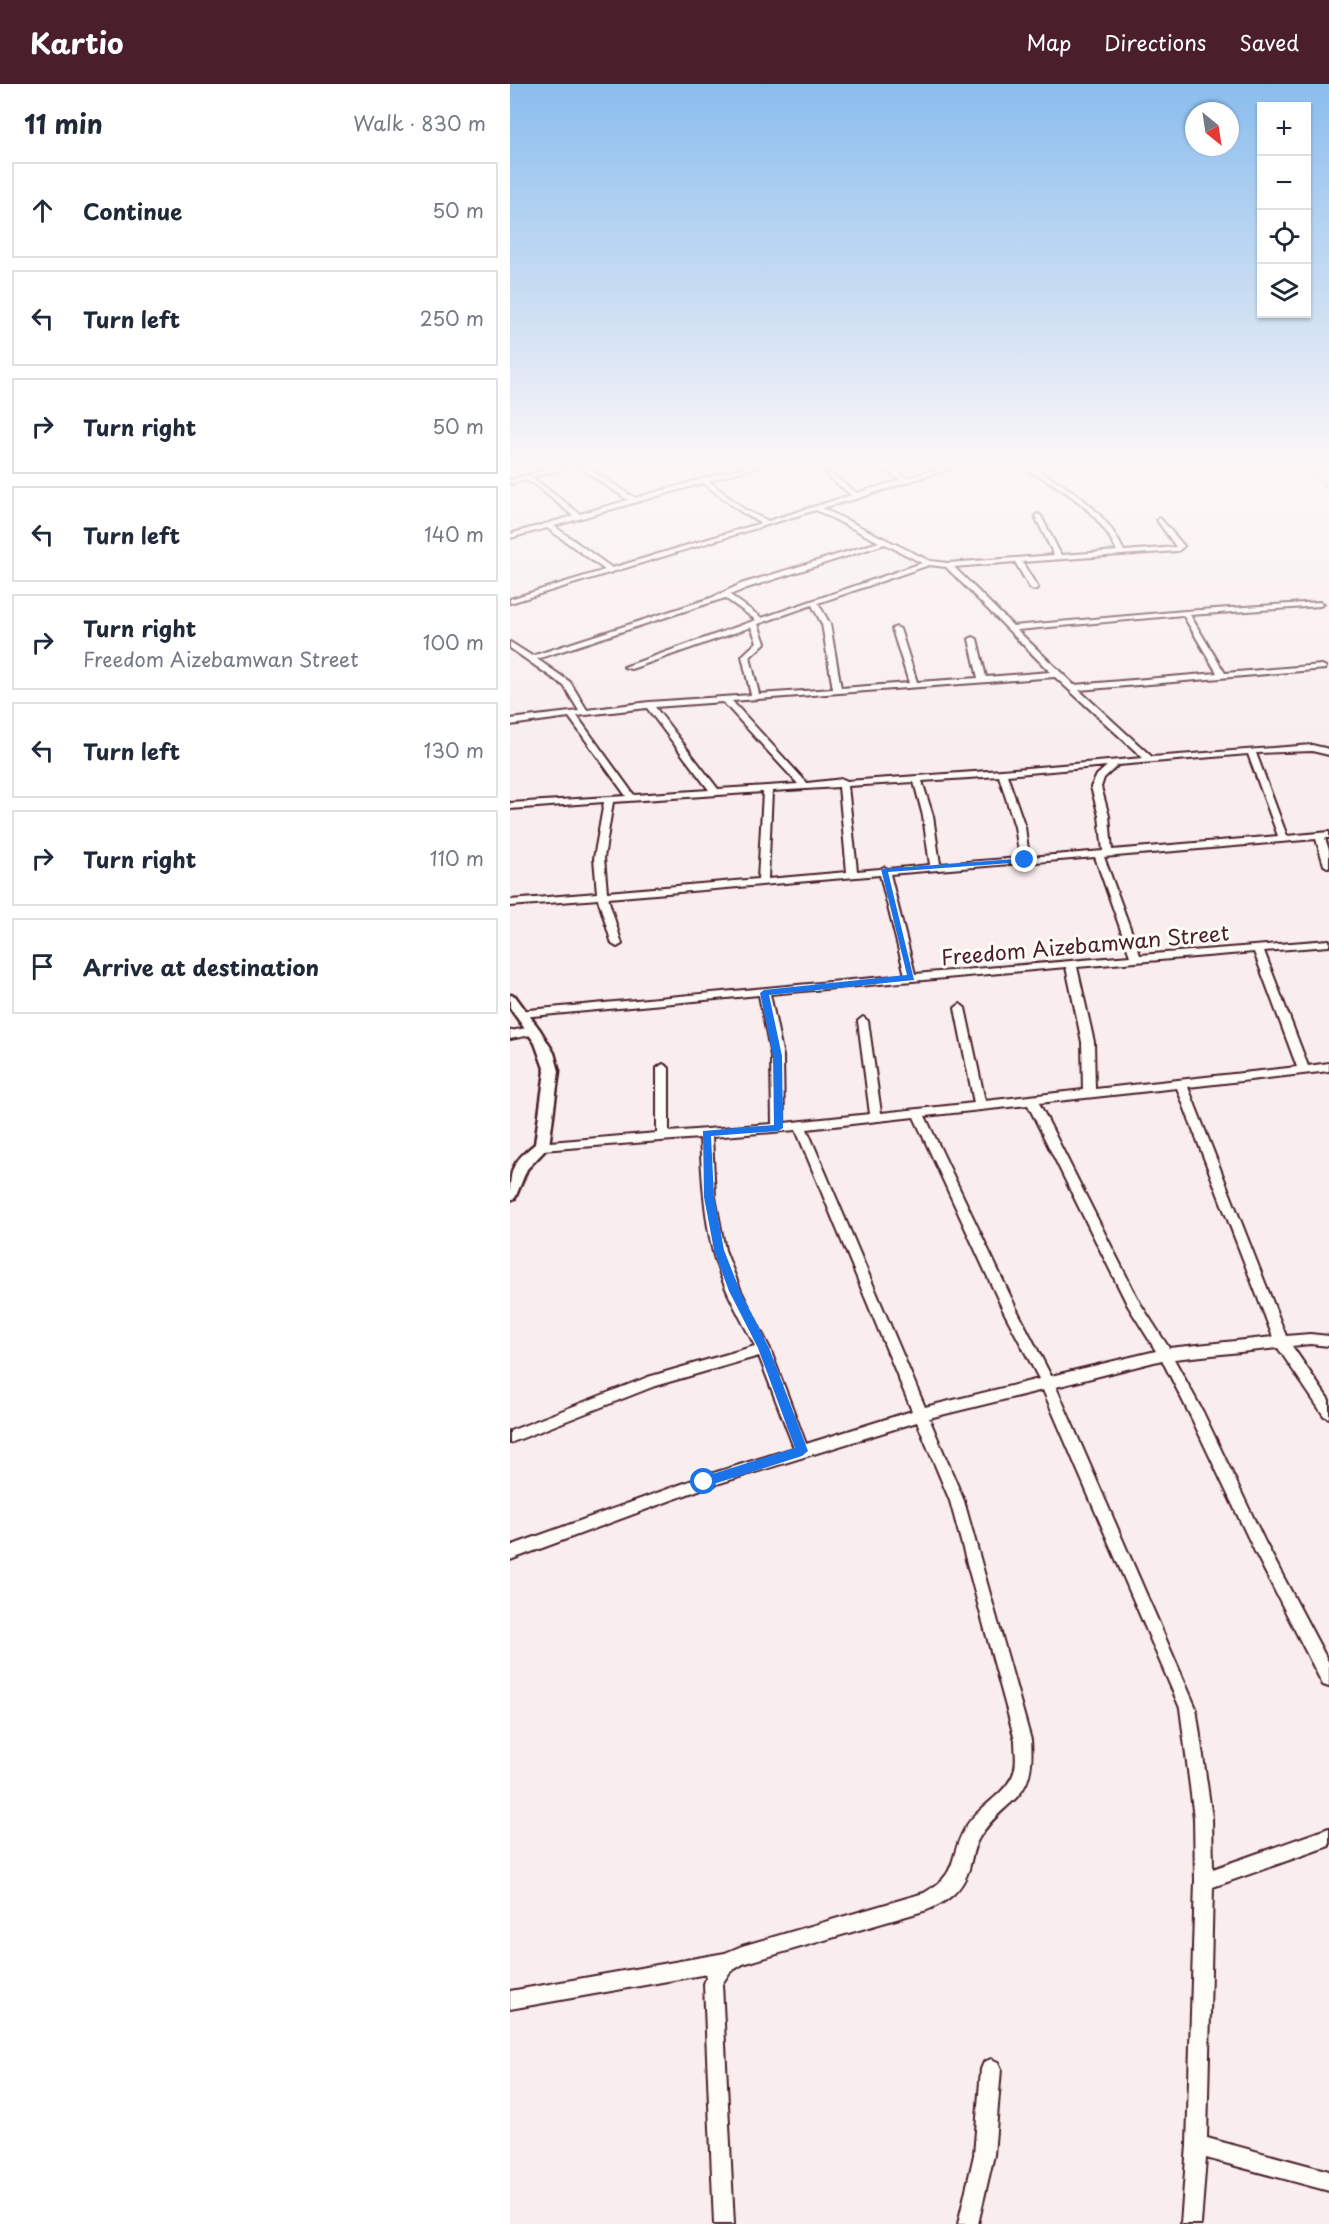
<!DOCTYPE html>
<html lang="en">
<head>
<meta charset="utf-8">
<style>
	body { margin:0; font-family:"Playpen Sans",sans-serif; background:#f2f2f3; color:#1f2937 }
	.controls { position:absolute; right:18px; top:18px; display:grid; overflow:hidden; border-radius:0px; box-shadow:0 2px 4px #0004 }
	.controls button { width:54px; height:54px; display:grid; place-items:center; padding:0; border:0; border-bottom:2px solid #e0e1e3; background:#fff; color:#1f2937; font:30px sans-serif }
	.compass { position:absolute; left:675px; top:18px; width:54px; height:54px; border-radius:50%; background:#fff; box-shadow:0 2px 4px #0004; rotate:150deg }
	.stop { position:absolute; width:18px; height:18px; margin:-14px; border:4px solid #1a73e8; border-radius:50%; background:#fff }
	.stop.end { background:#1a73e8; border-color:#fff; box-shadow:0 2px 6px #0008 }
	.list { margin:0; padding:0; list-style:none }
	h2 { display:flex; justify-content:space-between; align-items:center; height:78px; margin:0; padding:0 24px; font-size:26px }
	h2 small { font-size:20px; font-weight:400; color:#747a83 }
	.list li { display:grid; grid-template-columns:39px 1fr auto; gap:18px; align-items:center; box-sizing:border-box; height:96px; margin:0 12px 12px; padding:0 12px; border:2px solid #e0e1e3; border-radius:0px }
	.list b { display:block; font-size:22px; white-space:nowrap }
	.list p { margin:0; font-size:20px; white-space:nowrap; color:#747a83 }
	.list em { font-size:20px; font-style:normal; color:#747a83 }
	.icon { flex:none; width:33px; height:33px; fill:none; stroke:currentColor; stroke-width:2; stroke-linecap:round; stroke-linejoin:round }
	.map { position:relative; flex:none; width:819px; height:2140px; overflow:hidden }
	header { display:flex; align-items:center; gap:36px; box-sizing:border-box; height:84px; padding:0 30px; background:#4a1f2b; color:#fff }
	header strong { font-size:28px }
	nav { display:flex; gap:33px; margin-inline-start:auto; font-size:21px }
	main { display:flex }
	aside { flex:1; background:#fff }
	.map>svg:first-child { display:block }
	.lines { fill:none; stroke-linecap:round; stroke-linejoin:round }
	.stream { stroke:#7c86a6; stroke-width:1.5 }
	.minor-casing { stroke:#4a1f2b; stroke-width:4 }
	.tertiary-casing { stroke:#4a1f2b; stroke-width:5 }
	.minor { fill:#fdfcf7; fill-rule:evenodd }
	.tertiary { fill:#fdfcf7; fill-rule:evenodd }
	.route { fill:#1a73e8 }
	.labels { text-anchor:middle; dominant-baseline:central; stroke-width:6; stroke-linejoin:round; paint-order:stroke }
	.street-label { font-size:21px; fill:#4a1f2b; stroke:#fdfcf7 }
</style>
</head>
<body>
<header>
<strong>Kartio</strong>
<nav><a>Map</a><a>Directions</a><a>Saved</a></nav>
</header>
<main>
<aside>
<h2>11 min<small>Walk · 830 m</small></h2>
<ul class="list">
<li><svg class="icon" aria-label="ahead" viewBox="0 0 24 24"><path d="M12 20V5M6 11l6-6 6 6"/></svg><div><b>Continue</b></div><em>50 m</em></li>
<li><svg class="icon" aria-label="left" viewBox="0 0 24 24"><path d="M17 20v-9H6M10 6l-5 5 5 5"/></svg><div><b>Turn left</b></div><em>250 m</em></li>
<li><svg class="icon" aria-label="right" viewBox="0 0 24 24"><path d="M7 20v-9h11M14 6l5 5-5 5"/></svg><div><b>Turn right</b></div><em>50 m</em></li>
<li><svg class="icon" aria-label="left" viewBox="0 0 24 24"><path d="M17 20v-9H6M10 6l-5 5 5 5"/></svg><div><b>Turn left</b></div><em>140 m</em></li>
<li><svg class="icon" aria-label="right" viewBox="0 0 24 24"><path d="M7 20v-9h11M14 6l5 5-5 5"/></svg><div><b>Turn right</b><p>Freedom Aizebamwan Street</p></div><em>100 m</em></li>
<li><svg class="icon" aria-label="left" viewBox="0 0 24 24"><path d="M17 20v-9H6M10 6l-5 5 5 5"/></svg><div><b>Turn left</b></div><em>130 m</em></li>
<li><svg class="icon" aria-label="right" viewBox="0 0 24 24"><path d="M7 20v-9h11M14 6l5 5-5 5"/></svg><div><b>Turn right</b></div><em>110 m</em></li>
<li><svg class="icon" aria-label="arrive" viewBox="0 0 24 24"><path d="M6 21V4h12l-3 4 3 4H6"/></svg><div><b>Arrive at destination</b></div></li>
</ul>
</aside>
<div class="map">
<svg width="819" height="2140" viewBox="0 0 819 2140">
	<rect width="100%" height="100%" fill="#f9eded"/>
	<filter id="ink" filterUnits="userSpaceOnUse"><feTurbulence type="fractalNoise" baseFrequency=".0167" numOctaves="2"/><feDisplacementMap in="SourceGraphic" scale="12" xChannelSelector="R" yChannelSelector="G"/><feConvolveMatrix kernelMatrix="1 2 1 2 8 2 1 2 1" color-interpolation-filters="sRGB"/></filter>
	<g filter="url(#ink)">
		<g class="lines">
			<path class="stream" d="M795,381L819,406"/>
			<g class="minor-casing">
				<path id="minor" d="M53,381H63L21,394L27,397L70,430L118,416L66,381H73L125,414L242,381H252L199,397L235,426L258,437L341,411L316,391V389H320L347,409L391,396L365,381H373L397,394L441,381H450L349,414L312,424L420,477L438,479L544,471L525,432L528,430L531,432L551,471L607,467C593,437 571,417 543,400C532,393 520,388 510,381H518C558,402 594,424 614,467L666,463L647,436L650,434L674,462L668,467L512,478L528,504L524,506L520,504L505,478L444,483L503,542L675,527L810,518L814,520L810,522L680,531L715,589L812,581L816,583L815,585L569,606L642,673L802,661L819,665V671L802,667L746,669L777,752L819,748V754H815L819,766V784L814,781L806,755L594,773L630,871L819,856V862L754,867L798,982L819,979V987L678,1003L776,1252L800,1250L819,1252V1262L800,1260L782,1262L819,1316V1334L814,1332L768,1264L664,1275L693,1328L755,1458L819,1579V1603L813,1601L745,1468L682,1335L652,1276L546,1303L686,1624L702,1734L703,1785L819,1744V1762L703,1803L697,2054L819,2087V2107L696,2074L691,2140H671L677,2061L685,1797L684,1734L670,1624L533,1306L419,1334L454,1417L521,1656C526,1720 496,1711 469,1754C463,1764 462,1774 459,1785C452,1807 437,1818 417,1826L233,1880L220,1888L212,1900L224,2140H204L194,1900L197,1890L0,1925V1907L215,1869L232,1862L414,1809C452,1788 437,1772 457,1741C469,1723 492,1712 502,1693C508,1682 505,1668 505,1656L440,1417L407,1338L194,1404L0,1476V1462L194,1392L284,1364L249,1272L145,1302L0,1359V1347L138,1293L245,1262C229,1231 210,1199 202,1164C194,1128 192,1091 190,1054L32,1066L28,1065L26,1062L28,1059L147,1049V984L153,980L159,984V1048L262,1040L261,972L249,911L12,933L8,931L7,929L8,927L395,891L370,791L98,814L112,860L107,863L102,860L88,815L0,822V816L87,809L84,774L94,718L0,725V719L116,712L59,633L0,641V635L69,627L54,602L0,564V558L22,572L201,514L231,500L369,458L306,426L0,519V515L95,486L37,444L0,454V450L63,432L23,399L14,396L0,400V396ZM193,399L231,428L251,439L102,484L44,442ZM375,460L412,479L252,534L220,511L237,504ZM419,481L436,483L540,588L476,593L467,555L463,553L459,555L468,594L407,598L390,545L386,543L382,545L399,599L331,604L320,540L308,519ZM215,514L246,536L114,583L121,585L241,543L247,558L232,572L241,611L139,618L77,626L60,598L27,575ZM302,521L312,540L323,605L249,610L240,573L255,559L248,540ZM673,531L707,589L564,601L507,546ZM545,593L633,674L492,686L337,697L333,695L297,699L222,617ZM213,618L288,700L208,705L145,623ZM137,624L199,706L124,711L67,632ZM738,670L768,752L602,766L599,732L591,703L594,694L608,681ZM597,682L587,691L581,703L589,732L593,767L519,773L515,743L497,691ZM489,692L505,743L510,774L430,780L423,732L412,697ZM404,698L413,732L420,781L378,785L374,783L370,785L347,787L338,702ZM329,703L337,788L258,795L262,707ZM253,708L248,795L97,808L94,774L103,718ZM585,773L620,872L405,890L380,790ZM744,868L787,983L585,1005L584,958L567,883ZM556,883L572,958L573,1006L475,1017L455,924L450,920L445,924L464,1019L371,1029L358,937L353,933L348,937L360,1030L274,1039L273,972L260,910ZM667,1004L763,1253L659,1264L630,1219L529,1019ZM518,1021L618,1222L646,1267L541,1292L507,1226L415,1032ZM404,1033L493,1226L529,1295L415,1323L297,1045ZM286,1046L402,1327L296,1360L260,1265L231,1207L215,1166L205,1113L202,1053Z
					M22,943L28,947L26,950L0,955V947Z
					M481,1975L488,1978L491,1985L484,2071L468,2140H448L464,2071L471,1985L474,1978Z"/>
			</g>
			<g class="tertiary-casing">
				<path id="tertiary" d="M0,911L5,912L30,946L44,969L49,987L39,1062L17,1085L5,1114L0,1116C0,1086 1,1079 25,1060L35,987L25,959L0,924Z"/>
			</g>
			<use href="#minor" class="minor"/>
			<use href="#tertiary" class="tertiary"/>
		</g>
	</g>
	<linearGradient id="sky" x2="0" y2="1"><stop stop-color="#8abdee"/><stop offset="0.56" stop-color="#fcf7f7"/><stop offset="1" stop-color="#fcf7f7" stop-opacity="0"/></linearGradient>
	<rect width="819" height="681" fill="url(#sky)"/>
	<path class="route" d="M518,774L515,778L378,788L404,896L259,911L272,972L273,1044L268,1047L201,1052L204,1113L214,1166L230,1207L259,1264L298,1367L292,1372L194,1403L190,1402V1394L285,1364L248,1264L219,1207L204,1166L194,1113L193,1047L264,1041L263,972L250,909L254,906L397,891L371,785Z"/>
	<g class="labels">
		<g class="street-label">
			<text transform="translate(575 860) rotate(-5)">Freedom Aizebamwan Street</text>
		</g>
	</g>
</svg>
<div class="controls">
<button>+</button>
<button>−</button>
<button><svg class="icon" aria-label="locate" viewBox="0 0 24 24"><circle cx="12" cy="12" r="6"/><path d="M12 2v4M12 18v4M2 12h4M18 12h4"/></svg></button>
<button><svg class="icon" aria-label="layers" viewBox="0 0 24 24"><path d="M12 4l9 5-9 5-9-5zM3 14l9 5 9-5"/></svg></button>
</div>
<svg class="compass" viewBox="-18 -18 36 36"><path d="M0-13l5 13h-10z" fill="#e53935"/><path d="M0 13l5-13h-10z" fill="#747a83"/></svg>
<div class="stop" style="left:194px;top:1398px"></div>
<div class="stop end" style="left:515px;top:776px"></div>
</div>
</main>
</body>
</html>
